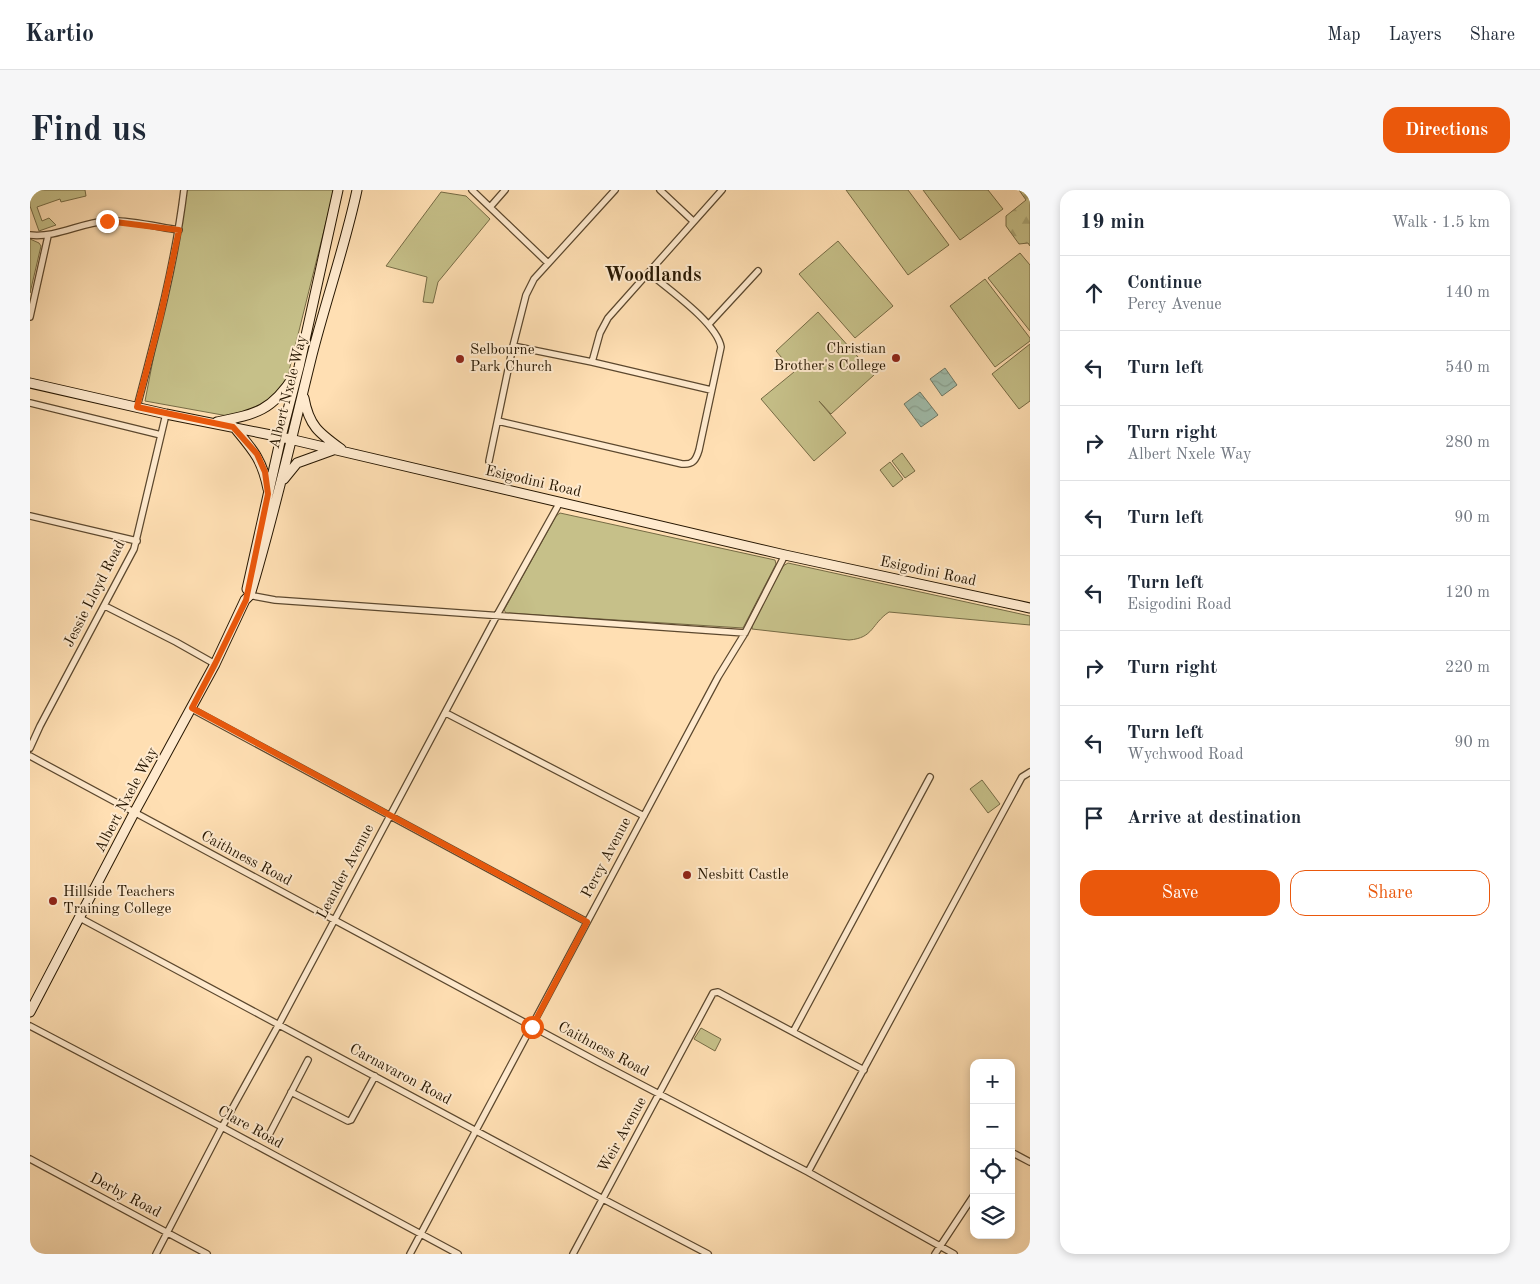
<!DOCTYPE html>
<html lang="en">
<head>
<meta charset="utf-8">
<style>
	body { margin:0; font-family:"Old Standard TT",serif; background:#f6f6f7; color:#1f2937 }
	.controls { position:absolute; right:15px; bottom:15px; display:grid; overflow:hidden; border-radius:10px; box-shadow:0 2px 8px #0003 }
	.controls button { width:45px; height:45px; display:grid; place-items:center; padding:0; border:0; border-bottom:1px solid #e0e1e3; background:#fff; color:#1f2937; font:25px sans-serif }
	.stop { position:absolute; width:15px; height:15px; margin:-11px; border:4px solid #ea580c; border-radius:50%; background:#fff }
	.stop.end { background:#ea580c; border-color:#fff; box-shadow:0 1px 5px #0008 }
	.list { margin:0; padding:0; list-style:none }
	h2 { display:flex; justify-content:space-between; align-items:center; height:65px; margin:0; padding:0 20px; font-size:21px }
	h2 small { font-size:16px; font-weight:400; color:#747a83 }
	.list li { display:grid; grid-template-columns:32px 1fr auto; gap:15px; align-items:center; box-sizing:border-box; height:75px; padding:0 20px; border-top:1px solid #e0e1e3 }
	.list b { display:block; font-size:19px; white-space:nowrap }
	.list p { margin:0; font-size:16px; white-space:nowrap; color:#747a83 }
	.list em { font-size:16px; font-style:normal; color:#747a83 }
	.actions { display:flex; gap:10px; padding:15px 20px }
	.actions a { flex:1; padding:11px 0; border:1px solid #ea580c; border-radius:15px; text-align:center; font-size:18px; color:#ea580c }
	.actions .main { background:#ea580c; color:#fff }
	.icon { flex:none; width:28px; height:28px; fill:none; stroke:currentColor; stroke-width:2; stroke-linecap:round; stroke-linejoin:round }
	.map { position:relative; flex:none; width:1000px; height:1064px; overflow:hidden; border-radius:15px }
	header { display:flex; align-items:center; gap:30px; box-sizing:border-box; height:70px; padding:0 25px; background:#fff; border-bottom:1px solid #e0e1e3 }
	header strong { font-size:24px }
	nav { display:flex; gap:28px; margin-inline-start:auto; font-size:18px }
	.intro { display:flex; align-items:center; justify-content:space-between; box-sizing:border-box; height:120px; padding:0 30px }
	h1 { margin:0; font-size:35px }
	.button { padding:12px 22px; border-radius:15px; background:#ea580c; color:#fff; font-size:18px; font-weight:700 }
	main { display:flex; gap:30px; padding:0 30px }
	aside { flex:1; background:#fff; border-radius:15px; box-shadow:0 2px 8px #0003 }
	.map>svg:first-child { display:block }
	.green { fill:#c6c089; stroke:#766b45 }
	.forest { fill:url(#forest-firs); stroke:#766b45 }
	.water { fill:url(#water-waves); stroke:#6f7a68 }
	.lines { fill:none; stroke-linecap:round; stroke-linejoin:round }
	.minor-casing { stroke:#5c482e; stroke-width:8 }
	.secondary-casing { stroke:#261601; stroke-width:11 }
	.minor { stroke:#ffeace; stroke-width:5.5 }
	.secondary { stroke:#ffeace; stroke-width:9 }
	.route { stroke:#ea580c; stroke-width:6 }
	.poi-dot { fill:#8f2418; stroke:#ffeace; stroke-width:2 }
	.labels { text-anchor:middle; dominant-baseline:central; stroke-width:4; stroke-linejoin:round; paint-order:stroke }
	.poi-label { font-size:15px; fill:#261601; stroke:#ffeace; text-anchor:start }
	.street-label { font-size:15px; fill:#261601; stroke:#ffeace }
	.district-label { font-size:20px; font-weight:bold; fill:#261601; stroke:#ffeace }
</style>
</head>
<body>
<header>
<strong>Kartio</strong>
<nav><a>Map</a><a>Layers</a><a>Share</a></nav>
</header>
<div class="intro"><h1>Find us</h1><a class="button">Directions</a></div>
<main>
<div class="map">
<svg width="1000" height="1064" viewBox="0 0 1000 1064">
	<defs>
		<pattern id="forest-firs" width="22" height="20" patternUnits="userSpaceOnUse" patternTransform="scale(1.25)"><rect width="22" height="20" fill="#c6c089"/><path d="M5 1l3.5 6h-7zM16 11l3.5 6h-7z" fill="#aaa474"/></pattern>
		<pattern id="water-waves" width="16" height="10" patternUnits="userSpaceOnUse" patternTransform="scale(1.25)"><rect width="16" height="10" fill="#a0bdac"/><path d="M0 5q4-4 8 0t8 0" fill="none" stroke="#8aa292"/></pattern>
	</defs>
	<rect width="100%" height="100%" fill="#ffdfb3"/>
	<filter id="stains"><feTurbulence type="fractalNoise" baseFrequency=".004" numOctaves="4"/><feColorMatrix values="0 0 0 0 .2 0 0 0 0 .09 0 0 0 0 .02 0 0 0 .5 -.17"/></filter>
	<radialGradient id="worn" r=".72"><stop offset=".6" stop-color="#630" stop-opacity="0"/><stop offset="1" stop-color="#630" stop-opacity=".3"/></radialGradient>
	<path class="green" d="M0,0H55L56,6L31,12L30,9L7,17L12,31L19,28L26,35L9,41L0,16Z
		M156,0H304L257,189L248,204L233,215L218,222L198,226L115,211Z
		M816,0H878L919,55L878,85Z
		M893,0H958L973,19L930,50Z
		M411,2L436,6L460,29L408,92L403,113L393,112L397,87L356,76Z
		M0,49L9,53L11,56L0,103Z
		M808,51L863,116L825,148L769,84Z
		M990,63L1000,75V141L958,88Z
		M955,89L1000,148V151L965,177L920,116Z
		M788,122L844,185L801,224L789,211L816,243L784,271L731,209L764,182L746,161Z
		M1000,154V211L989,219L962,184Z
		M872,263L885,281L875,288L862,271Z
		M860,272L873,289L863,297L850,280Z
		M530,323L745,370L746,374L713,438L476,423L474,420L526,326Z
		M758,373L1000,426V435L859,422C841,434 844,448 819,450L722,439V436L753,376Z
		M952,590L970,614L958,623L940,599Z
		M671,838L691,849L685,861L664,849Z"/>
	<path class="forest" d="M989,0H1000V56L998,53L989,54L976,36V26L996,10Z"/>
	<path class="water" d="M915,178L927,195L912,206L900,189Z
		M890,202L908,225L891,237L874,214Z"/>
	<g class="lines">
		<g class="minor-casing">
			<path id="minor" d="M442,0L518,73
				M630,0L663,31
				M461,16L475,0
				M0,45C26,48 50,33 76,31C95,29 128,37 149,40
				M0,127L18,46
				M679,134L728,81
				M483,156L562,172L681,200
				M562,172L570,143L578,128L692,0
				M0,213L131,245
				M107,217C126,145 145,74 154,0
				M468,231L652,274C663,275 666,270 669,260L691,157C687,133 638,99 619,83
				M459,271L483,156L496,105L504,89L585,0
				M0,326L107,351
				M218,405L245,410L715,443
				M75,416L146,452L185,474
				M162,519L557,732
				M416,523L614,626
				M0,558L10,536L104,359L136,224
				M0,566L568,872L778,982L924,1064
				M50,728L573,1009L678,1064
				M0,836L192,937L428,1064
				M763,842L900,587
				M261,902L318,931L321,930L345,886
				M240,943L278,870
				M981,962L1000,972
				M0,969L177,1064
				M778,982L992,587L1000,582
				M126,1064L192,937L249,834L467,425L530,312
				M380,1064L688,487L715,443L755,365
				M543,1064L683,803L688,802L834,880
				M905,1064L944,1005"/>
		</g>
		<g class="secondary-casing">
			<path id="secondary" d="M0,193L136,224L251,247L755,365L1000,418
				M274,208C279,236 289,243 311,259
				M187,232C226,224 242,221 264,186
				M204,237C223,260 232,269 238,299
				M254,289L267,273L303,260
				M217,399L251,247L269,177L308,0
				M0,822L104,623L185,474L215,410L220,405C244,326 262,246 282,165C296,110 315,56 327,0"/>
		</g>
		<use href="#minor" class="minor"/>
		<use href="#secondary" class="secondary"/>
	</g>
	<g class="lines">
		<path class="route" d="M77,31L149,40L130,129L107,217L203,237L227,264L235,282L238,304L216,410L185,474L162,518L557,732L502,837"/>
	</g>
	<g class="poi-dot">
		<circle cx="866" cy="168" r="5"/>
		<circle cx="430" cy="169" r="5"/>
		<circle cx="657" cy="685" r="5"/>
		<circle cx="23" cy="711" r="5"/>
	</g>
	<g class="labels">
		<g class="poi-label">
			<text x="856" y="159" text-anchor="end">Christian<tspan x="856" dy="17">Brother's College</tspan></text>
			<text x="440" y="160">Selbourne<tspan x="440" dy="17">Park Church</tspan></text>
			<text x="667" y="685">Nesbitt Castle</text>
			<text x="33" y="702">Hillside Teachers<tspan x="33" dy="17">Training College</tspan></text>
		</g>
		<g class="street-label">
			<text transform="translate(259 202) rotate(-76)">Albert Nxele Way</text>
			<text transform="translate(503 292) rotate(13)">Esigodini Road</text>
			<text transform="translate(898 382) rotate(12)">Esigodini Road</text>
			<text transform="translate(65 404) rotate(-63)">Jessie Lloyd Road</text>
			<text transform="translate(97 610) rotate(-62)">Albert Nxele Way</text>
			<text transform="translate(577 668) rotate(-62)">Percy Avenue</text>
			<text transform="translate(216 669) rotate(28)">Caithness Road</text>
			<text transform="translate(316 682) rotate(-62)">Leander Avenue</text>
			<text transform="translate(573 860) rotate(28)">Caithness Road</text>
			<text transform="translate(370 885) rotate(28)">Carnavaron Road</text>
			<text transform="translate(220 938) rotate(29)">Clare Road</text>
			<text transform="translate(593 945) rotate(-61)">Weir Avenue</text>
			<text transform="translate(95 1006) rotate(28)">Derby Road</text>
		</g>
		<g class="district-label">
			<text x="623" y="86">Woodlands</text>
		</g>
	</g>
	<rect width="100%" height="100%" filter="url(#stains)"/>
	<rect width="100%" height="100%" fill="url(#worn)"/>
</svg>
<div class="controls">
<button>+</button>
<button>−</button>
<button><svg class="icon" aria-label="locate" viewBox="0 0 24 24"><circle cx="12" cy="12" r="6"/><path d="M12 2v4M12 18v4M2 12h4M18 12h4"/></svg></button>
<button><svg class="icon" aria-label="layers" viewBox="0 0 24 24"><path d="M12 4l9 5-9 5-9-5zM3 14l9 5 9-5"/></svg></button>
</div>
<div class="stop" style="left:502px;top:837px"></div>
<div class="stop end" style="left:77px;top:31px"></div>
</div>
<aside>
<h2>19 min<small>Walk · 1.5 km</small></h2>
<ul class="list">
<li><svg class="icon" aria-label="ahead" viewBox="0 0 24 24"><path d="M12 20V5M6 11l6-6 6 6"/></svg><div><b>Continue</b><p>Percy Avenue</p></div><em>140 m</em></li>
<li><svg class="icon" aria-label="left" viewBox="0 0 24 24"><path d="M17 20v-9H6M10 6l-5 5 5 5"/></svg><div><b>Turn left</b></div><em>540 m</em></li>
<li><svg class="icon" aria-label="right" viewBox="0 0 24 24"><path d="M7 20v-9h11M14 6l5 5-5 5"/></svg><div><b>Turn right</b><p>Albert Nxele Way</p></div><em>280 m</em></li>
<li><svg class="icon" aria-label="left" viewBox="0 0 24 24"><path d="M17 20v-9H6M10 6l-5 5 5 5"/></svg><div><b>Turn left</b></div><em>90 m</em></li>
<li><svg class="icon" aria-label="left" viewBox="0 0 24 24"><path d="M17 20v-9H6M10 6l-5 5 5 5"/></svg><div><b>Turn left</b><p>Esigodini Road</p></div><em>120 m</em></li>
<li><svg class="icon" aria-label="right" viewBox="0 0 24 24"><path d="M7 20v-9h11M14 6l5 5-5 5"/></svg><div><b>Turn right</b></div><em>220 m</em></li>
<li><svg class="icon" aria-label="left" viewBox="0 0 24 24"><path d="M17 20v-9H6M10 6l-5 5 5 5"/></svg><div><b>Turn left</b><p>Wychwood Road</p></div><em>90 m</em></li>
<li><svg class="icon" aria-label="arrive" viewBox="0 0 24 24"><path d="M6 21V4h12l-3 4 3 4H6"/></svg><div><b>Arrive at destination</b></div></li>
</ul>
<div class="actions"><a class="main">Save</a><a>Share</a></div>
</aside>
</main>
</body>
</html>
